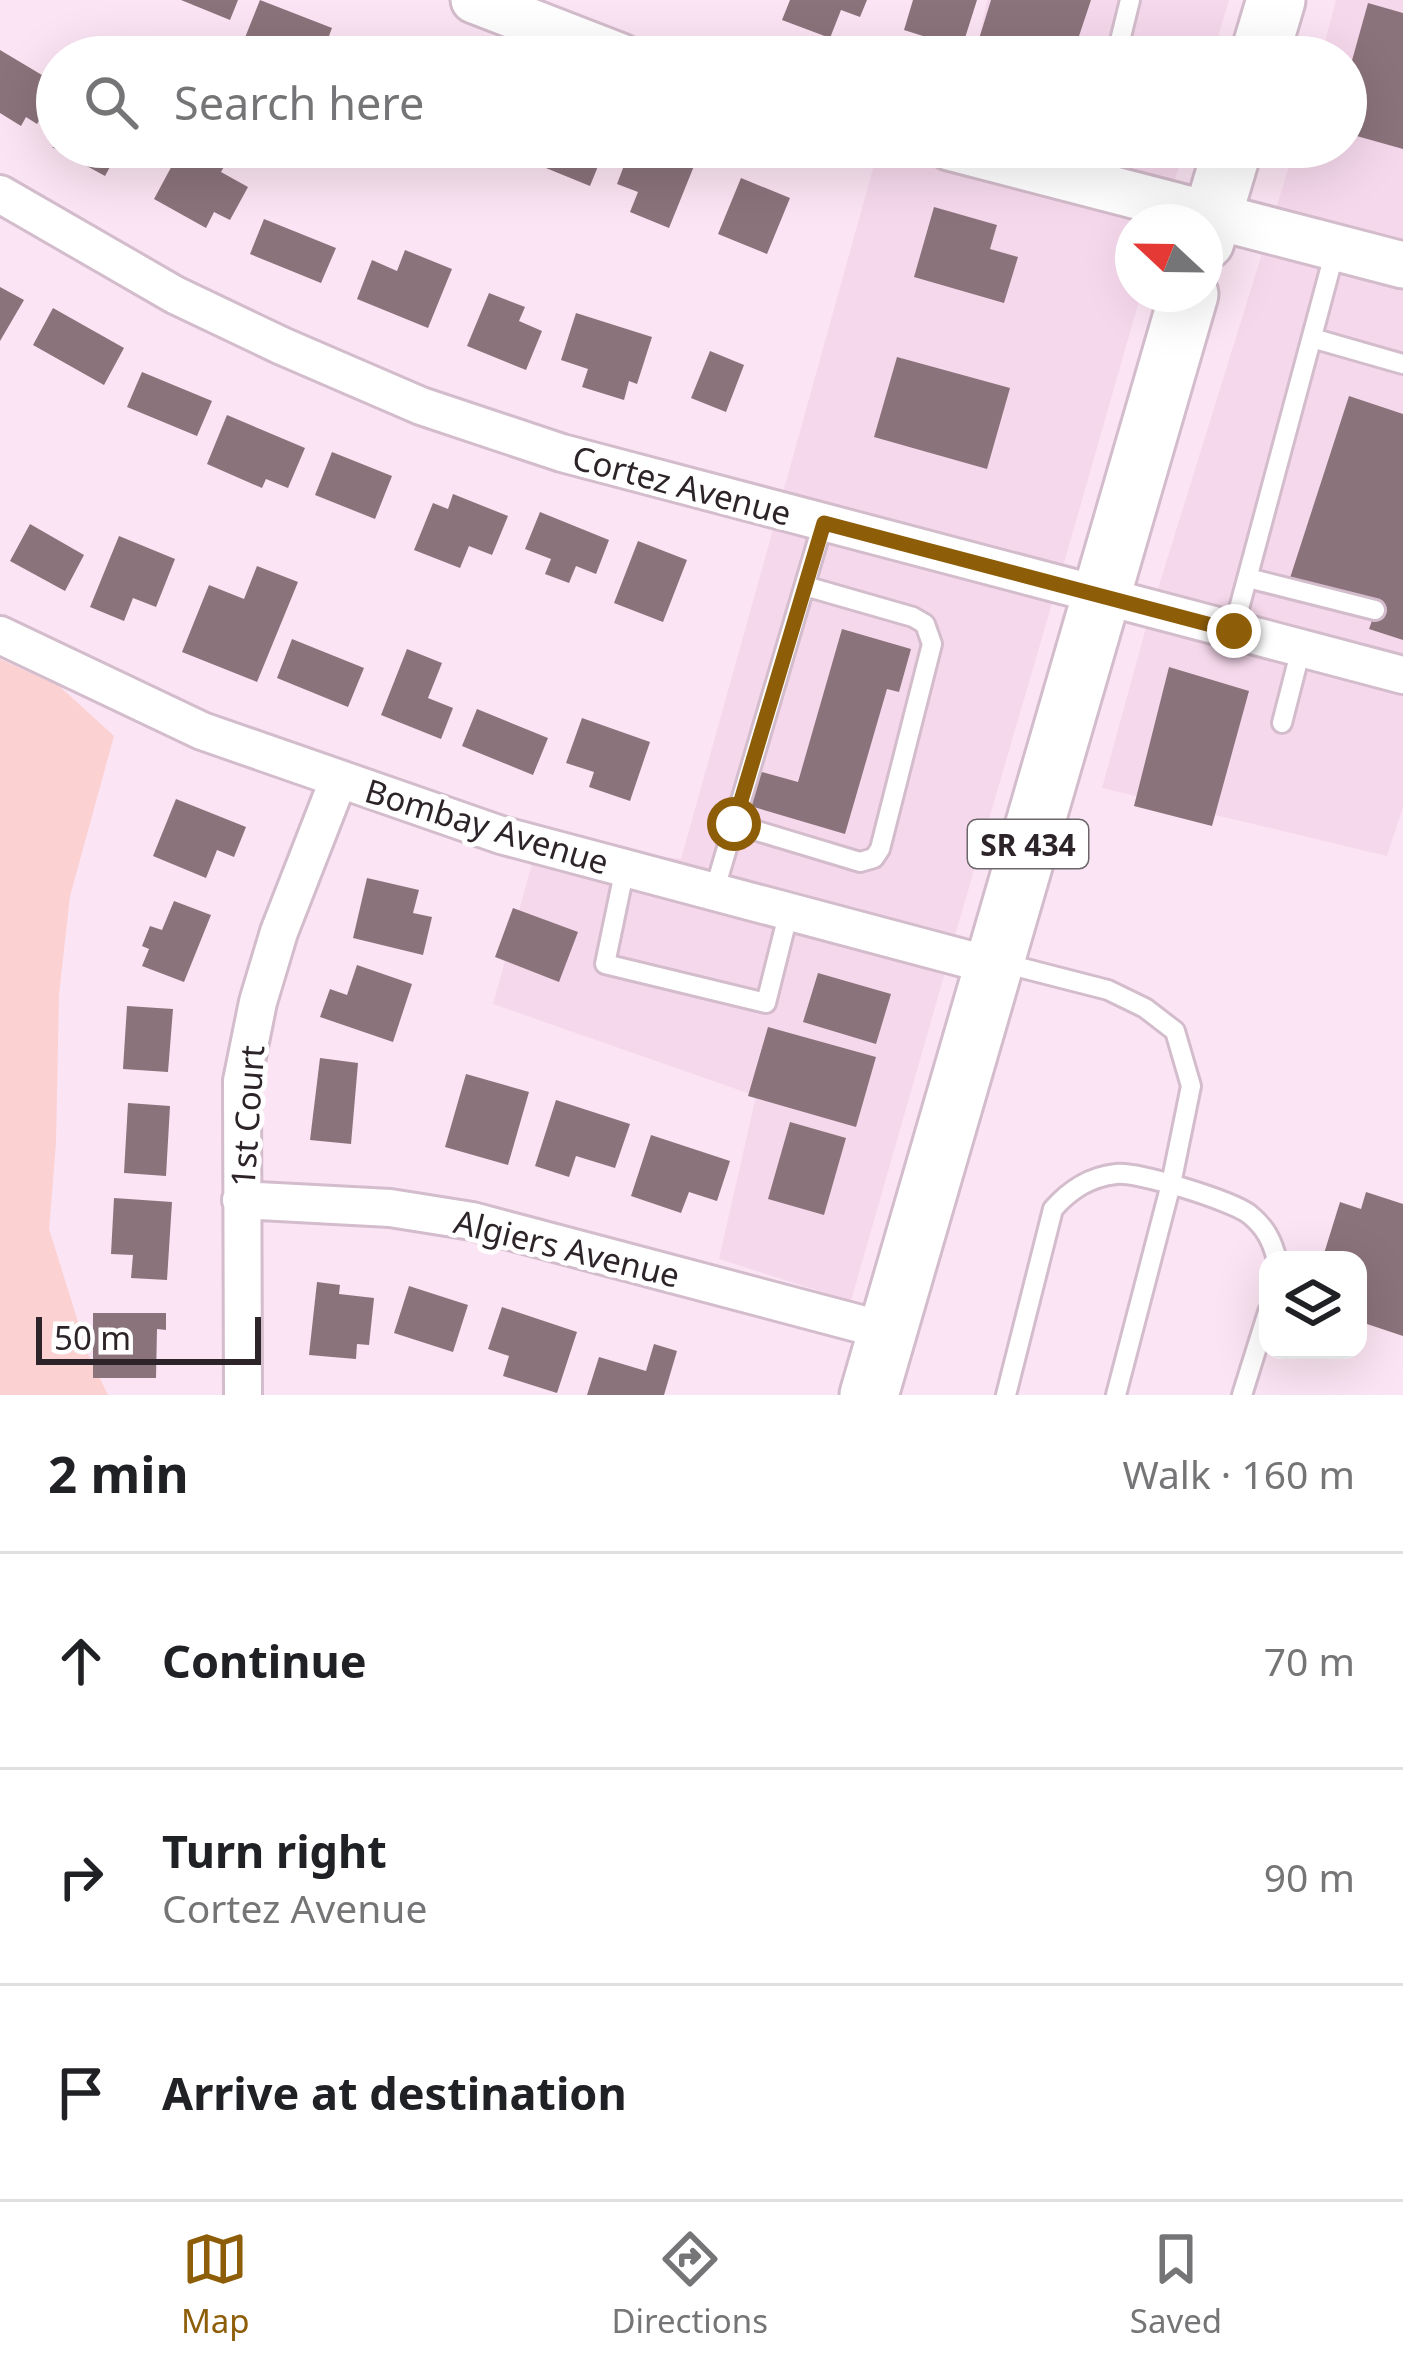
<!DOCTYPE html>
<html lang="en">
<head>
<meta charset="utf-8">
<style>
	body { margin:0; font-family:"Noto Sans",sans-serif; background:#f6f6f6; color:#202124 }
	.controls { position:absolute; right:36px; bottom:36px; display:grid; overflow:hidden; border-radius:24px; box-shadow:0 12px 48px #0002 }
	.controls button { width:108px; height:108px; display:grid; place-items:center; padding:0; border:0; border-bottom:3px solid #e0e0e0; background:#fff; color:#202124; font:60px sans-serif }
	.compass { position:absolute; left:1115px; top:204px; width:108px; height:108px; border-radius:50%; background:#fff; box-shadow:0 12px 48px #0002; rotate:292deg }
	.scale { position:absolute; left:36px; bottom:30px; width:225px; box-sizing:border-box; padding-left:12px; border:6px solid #2d242a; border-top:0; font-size:33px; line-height:42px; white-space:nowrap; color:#2d242a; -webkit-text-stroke:9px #fff; paint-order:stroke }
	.stop { position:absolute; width:36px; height:36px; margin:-27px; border:9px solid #8e5d08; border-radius:50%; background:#fff }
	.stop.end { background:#8e5d08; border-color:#fff; box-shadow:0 3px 12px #0008 }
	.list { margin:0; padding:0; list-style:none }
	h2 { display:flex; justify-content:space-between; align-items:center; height:156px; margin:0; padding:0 48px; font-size:51px }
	h2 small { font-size:39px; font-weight:400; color:#757577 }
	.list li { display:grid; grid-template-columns:78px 1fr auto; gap:36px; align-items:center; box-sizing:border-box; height:216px; padding:0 48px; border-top:3px solid #e0e0e0 }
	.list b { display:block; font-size:45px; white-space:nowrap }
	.list p { margin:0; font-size:39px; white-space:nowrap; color:#757577 }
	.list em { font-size:39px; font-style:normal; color:#757577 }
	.icon { flex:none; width:66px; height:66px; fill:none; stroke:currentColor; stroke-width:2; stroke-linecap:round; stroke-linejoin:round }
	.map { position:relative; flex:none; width:1403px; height:1395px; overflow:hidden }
	.search { position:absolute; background:#fff; box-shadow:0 12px 48px #0002; left:36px; right:36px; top:36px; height:132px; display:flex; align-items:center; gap:30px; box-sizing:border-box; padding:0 42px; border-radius:66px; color:#757577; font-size:45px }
	.sheet { height:804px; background:#fff }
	nav { display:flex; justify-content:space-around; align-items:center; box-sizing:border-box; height:168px; border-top:3px solid #e0e0e0; background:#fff; font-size:33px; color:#757577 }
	nav a { display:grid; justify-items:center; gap:6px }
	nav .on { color:#8e5d08 }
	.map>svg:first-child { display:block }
	.built { fill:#f6d8ec }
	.green { fill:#fbd1d2 }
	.building { fill:#8b737b }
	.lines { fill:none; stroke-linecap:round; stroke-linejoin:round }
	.service-casing { stroke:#d3bccb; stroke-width:24 }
	.minor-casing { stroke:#d3bccb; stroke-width:42 }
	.tertiary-casing { stroke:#d3bccb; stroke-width:51 }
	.primary-casing { stroke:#d3bccb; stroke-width:63 }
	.service { stroke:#fff; stroke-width:18 }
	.minor { stroke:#fff; stroke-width:36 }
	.tertiary { stroke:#fff; stroke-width:45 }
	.primary { stroke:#fff; stroke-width:57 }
	.route { stroke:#8e5d08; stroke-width:15 }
	.labels { text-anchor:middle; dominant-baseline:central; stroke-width:10; stroke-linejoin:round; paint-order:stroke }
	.shield { fill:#fff; stroke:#6c666a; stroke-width:3 }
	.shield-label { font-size:30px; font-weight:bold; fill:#2d242a }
	.street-label { font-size:33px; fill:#2d242a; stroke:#fff }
</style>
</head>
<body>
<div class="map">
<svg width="1403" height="1395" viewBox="0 0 1403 1395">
	<rect width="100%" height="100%" fill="#fbe4f3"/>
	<path class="built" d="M987,0H1229L1212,57H975Z
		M1336,0H1403V248L1274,215L1295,147H1346V57H1321Z
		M879,147L1163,218L1162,222H1133V294H1141L1062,570L782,496Z
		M1010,147H1185L1172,189Z
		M1265,244L1403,280V659L1156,595Z
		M774,526L1053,600L954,939L615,850L681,859Z
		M1147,624L1403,691V807L1387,856L1102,788Z
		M533,860L946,969L851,1301L719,1259L756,1096L493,1004Z"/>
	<path class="green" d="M0,659L59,686L114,736L70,896L59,994L56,1143L49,1229L88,1354L108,1395H0Z"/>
	<path class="building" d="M181,0H238L230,20Z
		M260,0L332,28L321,57L238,55Z
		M790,0H867L860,17L841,10L830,38L782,20Z
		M913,0H977L959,57H919L926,37L904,30Z
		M991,0H1091L1072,57H1036L979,39Z
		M1368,3L1403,13V149L1346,133L1355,99L1346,96V82Z
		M352,44L385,57H347Z
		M0,50L57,84V92L37,124L26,117L21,126L0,113Z
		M52,147H121L105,176Z
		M182,147H196L226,163L221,172L248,187L230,220L214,212L206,228L154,199Z
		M523,147H601L605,149L590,186L519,157Z
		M631,147H646L694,166L669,228L630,212L638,192L617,184Z
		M741,178L790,198L767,254L718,234Z
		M934,207L997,225L990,249L1018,257L1004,303L914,277Z
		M264,219L336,248L321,283L250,254Z
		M405,250L452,269L428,328L357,299L372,260L397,271Z
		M0,287L24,300L0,341Z
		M489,293L525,307L519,321L542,331L526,370L467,346Z
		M53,308L124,348L104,385L33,345Z
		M576,313L652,337L637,384L629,381L624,400L582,387L588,369L561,360Z
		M710,351L744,365L726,412L691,398Z
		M897,357L1010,388L987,469L874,437Z
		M142,372L212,401L197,436L127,407Z
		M1349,396L1403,414V640L1369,629L1377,607L1290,578Z
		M227,415L305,448L288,488L266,479L262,488L207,464Z
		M332,452L392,476L375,519L315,495Z
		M453,494L508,516L492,555L469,546L460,568L414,550L433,503L448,509Z
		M540,512L609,540L596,574L576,566L569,583L545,574L551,559L525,549Z
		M30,524L84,555L65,591L10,561Z
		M119,536L175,559L156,607L133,598L124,621L90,607Z
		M638,541L687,560L663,622L614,603Z
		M257,566L298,582L257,682L182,652L209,585L244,599Z
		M842,629L911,649L899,692L887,689L845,834L747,805L758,771L798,782Z
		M292,639L364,668L348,707L277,678Z
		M407,649L442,663L428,698L453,708L441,739L381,715Z
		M1169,667L1249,691L1212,826L1134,806Z
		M477,709L548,738L533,775L462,746Z
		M582,718L650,742L630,801L589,787L594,772L566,763Z
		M176,799L246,827L234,857L217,850L206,878L153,856Z
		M367,878L419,890L413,913L432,917L423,955L353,938Z
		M174,901L211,915L184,982L142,966L149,949L142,946L150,926L162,930Z
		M513,908L578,932L559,982L495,957Z
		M357,965L412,984L393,1042L320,1017L330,989L347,995Z
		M818,973L891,994L876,1044L803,1022Z
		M127,1006L173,1009L168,1072L123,1069Z
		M768,1027L876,1057L856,1127L748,1096Z
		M320,1058L358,1063L351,1144L310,1140Z
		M466,1074L529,1092L508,1165L445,1147Z
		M556,1100L630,1124L615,1168L576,1156L569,1177L535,1166Z
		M128,1103L170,1106L166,1176L124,1173Z
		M790,1122L846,1138L824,1215L768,1199Z
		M651,1135L730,1161L717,1201L689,1192L681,1213L631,1196Z
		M1366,1192L1403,1204V1336L1358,1321V1260H1322L1340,1202L1361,1209Z
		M114,1198L172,1202L167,1280L131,1278L133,1255L111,1254Z
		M317,1282L340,1285L339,1294L374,1298L369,1345L357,1344L356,1359L309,1355Z
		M409,1286L468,1305L453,1352L394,1333Z
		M502,1307L577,1332L557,1393L503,1376L509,1356L488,1349Z
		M93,1313H166V1330L157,1329L156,1378H93Z
		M654,1344L677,1351L664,1395H587L599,1357L646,1371Z"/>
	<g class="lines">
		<g class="service-casing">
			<path id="service" d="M1116,57L1130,0
				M1312,338L1403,364
				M1248,578L1375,610
				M1233,631L1336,247
				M1282,723L1301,649
				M734,824L860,862L874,858L880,849L932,644L925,624L913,617L805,586
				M625,868L605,964L766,1003L789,911
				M714,892L823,523
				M999,962L1108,990L1145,1008L1175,1031L1191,1086L1171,1184L1116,1395
				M1006,1395L1053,1209C1070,1190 1089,1177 1116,1174C1137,1171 1232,1201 1249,1214C1265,1227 1272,1240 1277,1260
				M1242,1395L1268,1312"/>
		</g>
		<g class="minor-casing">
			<path id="minor" d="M0,194L175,295L282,346L421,406L562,453L1403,675
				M0,635L202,731L501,835L993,966
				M241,1200L390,1208L472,1221L887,1331
				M243,1395L242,1081L258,1002L279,932L338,781"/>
		</g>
		<g class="tertiary-casing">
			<path id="tertiary" d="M474,0L621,57
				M949,147L1403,265"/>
		</g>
		<g class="primary-casing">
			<path id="primary" d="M1259,57L1276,0
				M1205,241L1233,147
				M869,1395L1189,294"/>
		</g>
		<use href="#service" class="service"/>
		<use href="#minor" class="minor"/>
		<use href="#tertiary" class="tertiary"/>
		<use href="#primary" class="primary"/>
	</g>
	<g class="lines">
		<path class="route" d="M734,824L824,523L1234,631"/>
	</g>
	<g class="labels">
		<rect class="shield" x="968" y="820" width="120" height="48" rx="9"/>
		<g class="shield-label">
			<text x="1028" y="844">SR 434</text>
		</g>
		<g class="street-label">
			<text transform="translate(682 485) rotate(15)">Cortez Avenue</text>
			<text transform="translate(487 826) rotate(17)">Bombay Avenue</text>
			<text transform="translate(247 1116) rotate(-86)">1st Court</text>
			<text transform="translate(567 1248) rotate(14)">Algiers Avenue</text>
		</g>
	</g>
</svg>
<div class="controls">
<button><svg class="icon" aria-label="layers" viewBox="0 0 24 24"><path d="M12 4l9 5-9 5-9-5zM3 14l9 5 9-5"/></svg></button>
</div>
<svg class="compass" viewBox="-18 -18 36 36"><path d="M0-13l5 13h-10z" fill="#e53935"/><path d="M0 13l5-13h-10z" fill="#757577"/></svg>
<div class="scale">50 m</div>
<div class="stop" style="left:734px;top:824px"></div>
<div class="stop end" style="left:1234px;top:631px"></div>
<div class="search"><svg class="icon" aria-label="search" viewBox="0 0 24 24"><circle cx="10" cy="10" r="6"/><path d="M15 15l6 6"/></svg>Search here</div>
</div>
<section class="sheet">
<h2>2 min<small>Walk · 160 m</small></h2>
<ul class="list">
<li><svg class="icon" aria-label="ahead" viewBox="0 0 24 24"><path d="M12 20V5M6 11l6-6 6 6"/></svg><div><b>Continue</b></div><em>70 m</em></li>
<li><svg class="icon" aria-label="right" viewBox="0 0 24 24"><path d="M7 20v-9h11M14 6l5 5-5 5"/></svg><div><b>Turn right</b><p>Cortez Avenue</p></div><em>90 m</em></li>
<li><svg class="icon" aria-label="arrive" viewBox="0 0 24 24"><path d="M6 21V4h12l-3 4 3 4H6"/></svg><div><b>Arrive at destination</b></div></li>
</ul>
</section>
<nav>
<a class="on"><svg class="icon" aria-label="map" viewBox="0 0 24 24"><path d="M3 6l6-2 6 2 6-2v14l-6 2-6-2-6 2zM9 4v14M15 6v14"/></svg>Map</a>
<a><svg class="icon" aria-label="directions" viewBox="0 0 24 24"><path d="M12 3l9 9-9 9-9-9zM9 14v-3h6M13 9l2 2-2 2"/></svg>Directions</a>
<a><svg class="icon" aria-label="saved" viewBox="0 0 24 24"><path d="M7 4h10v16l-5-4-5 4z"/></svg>Saved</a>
</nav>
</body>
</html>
